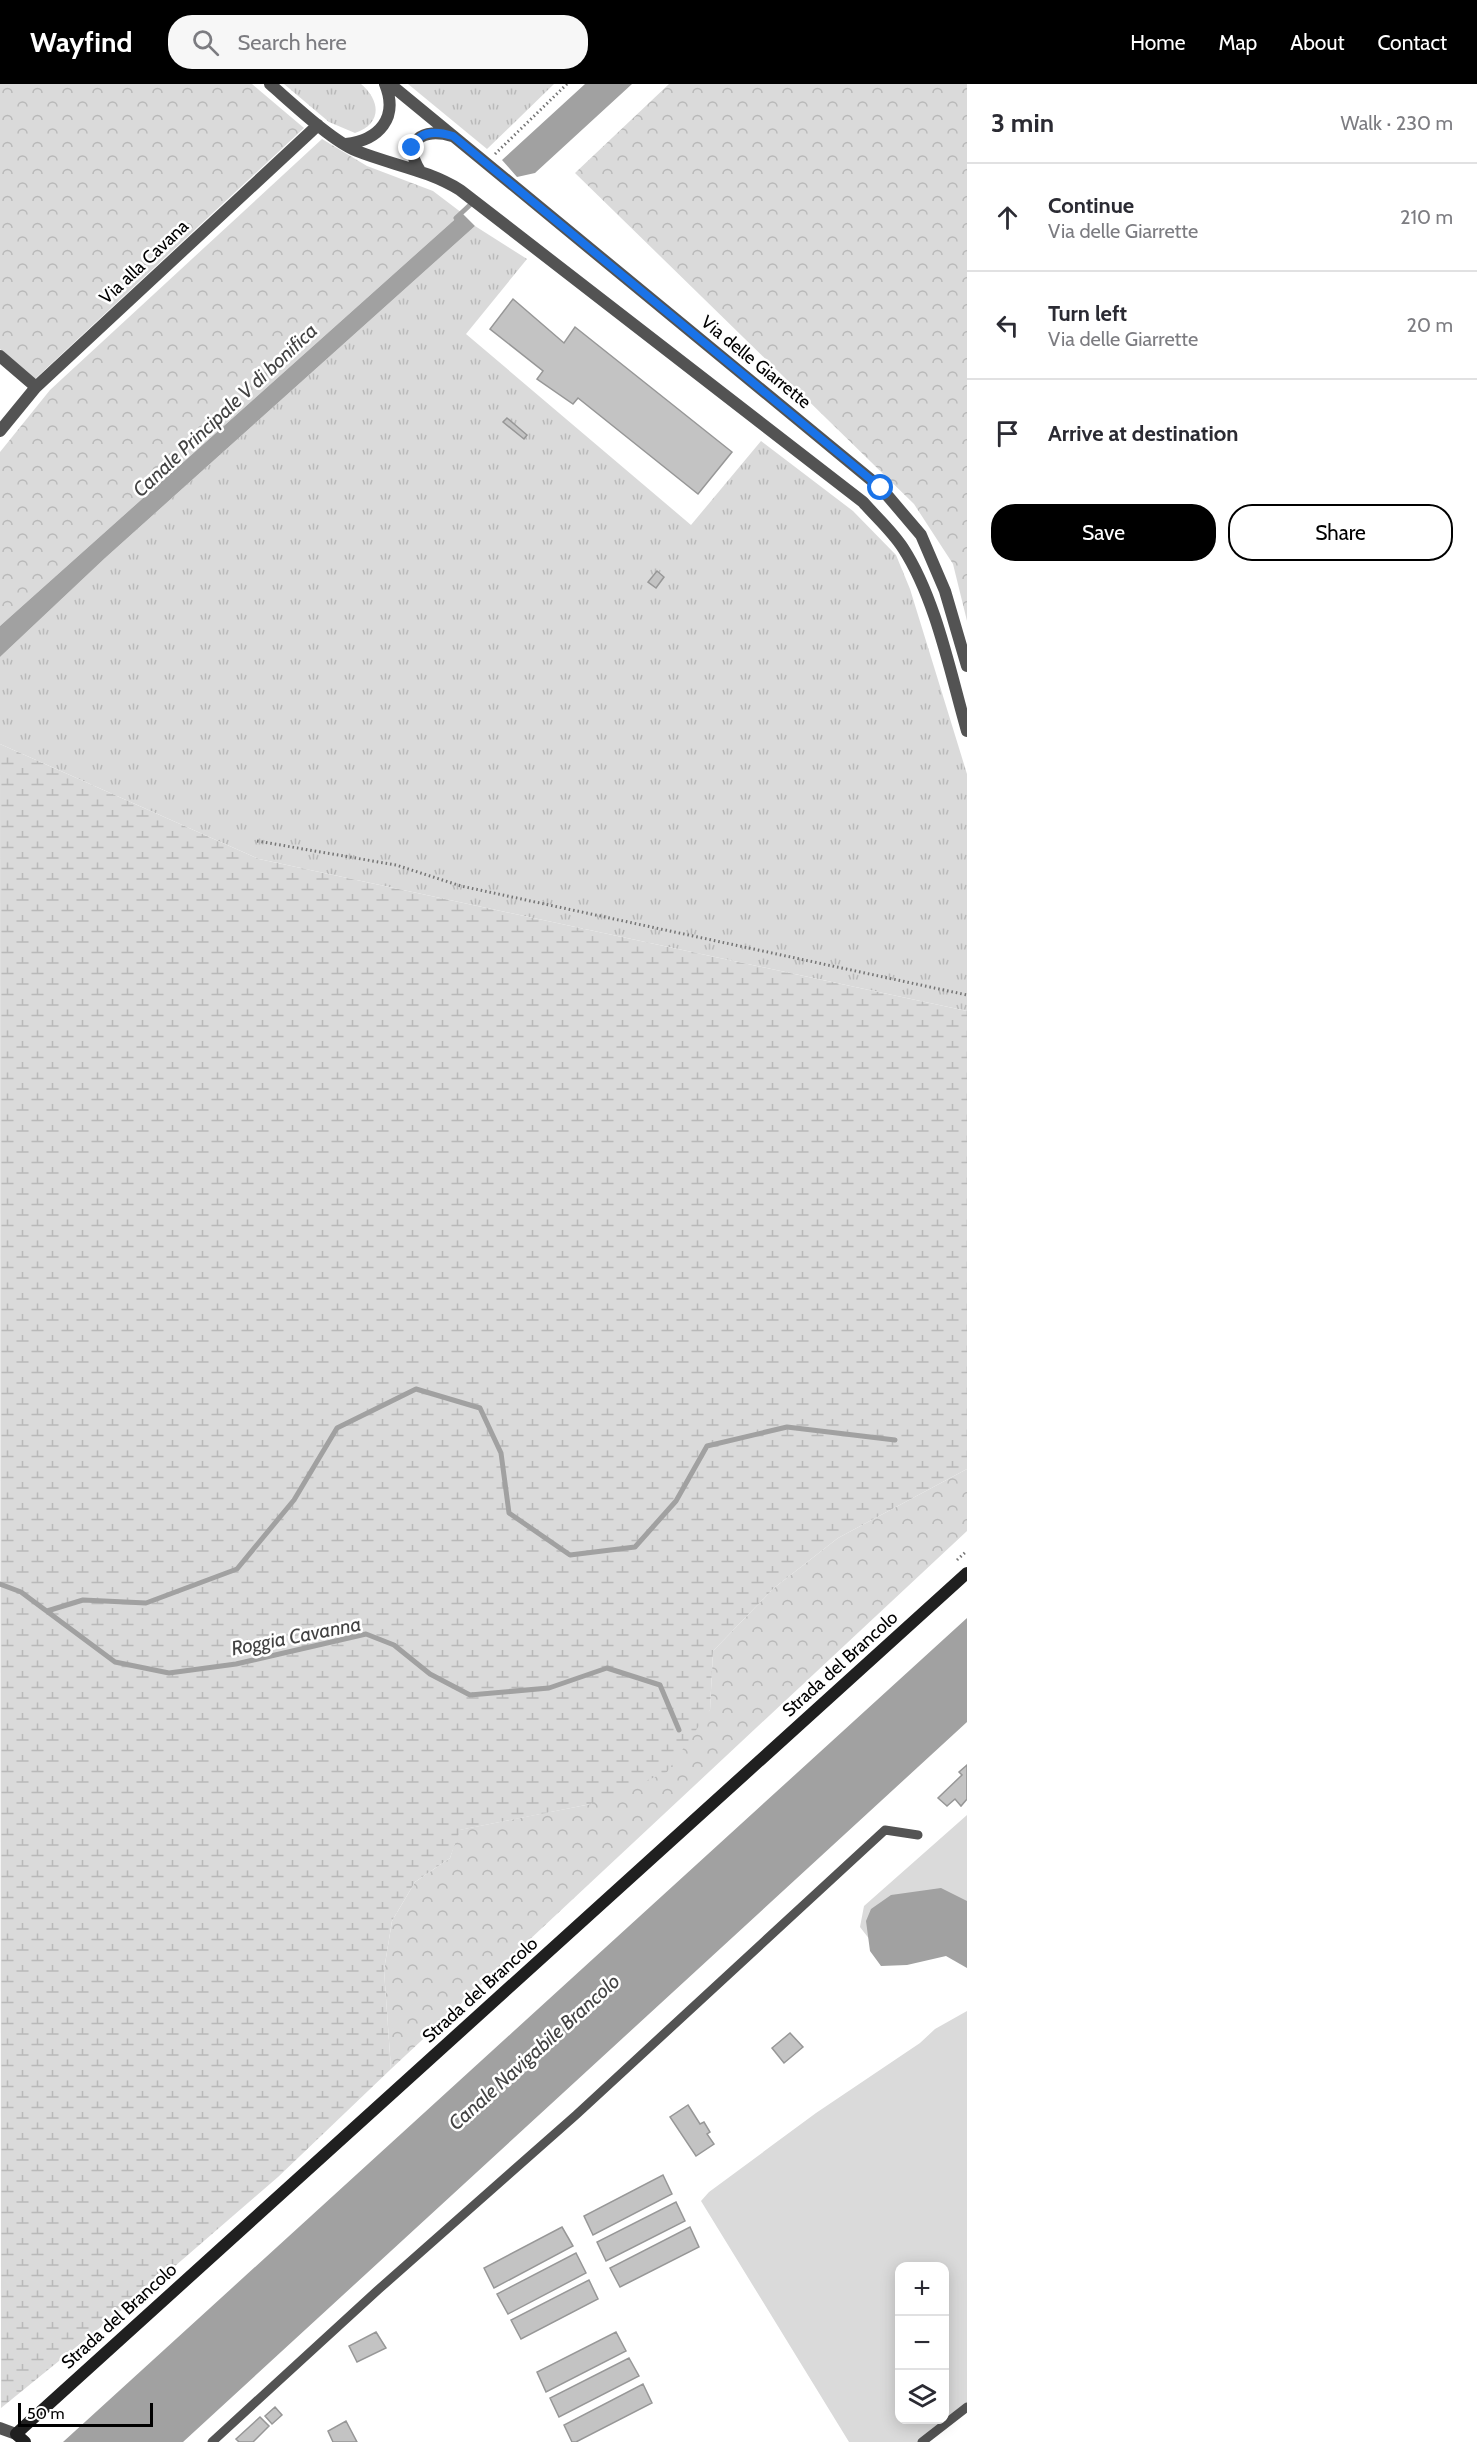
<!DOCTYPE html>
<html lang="en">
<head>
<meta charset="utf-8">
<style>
	body { margin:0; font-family:Cabin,sans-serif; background:#f7f7f7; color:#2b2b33 }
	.controls { position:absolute; right:18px; bottom:18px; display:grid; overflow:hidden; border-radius:12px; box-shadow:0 3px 15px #0003 }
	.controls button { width:54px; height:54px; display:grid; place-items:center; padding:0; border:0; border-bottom:2px solid #e1e1e2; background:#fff; color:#2b2b33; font:30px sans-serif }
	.scale { position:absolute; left:18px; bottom:15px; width:135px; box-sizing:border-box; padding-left:6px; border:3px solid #000; border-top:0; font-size:16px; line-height:21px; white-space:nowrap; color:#000; -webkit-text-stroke:4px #fff; paint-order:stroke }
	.stop { position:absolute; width:18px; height:18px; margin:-14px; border:4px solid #1a73e8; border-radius:50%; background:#fff }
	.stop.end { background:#1a73e8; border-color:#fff; box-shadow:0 2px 6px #0008 }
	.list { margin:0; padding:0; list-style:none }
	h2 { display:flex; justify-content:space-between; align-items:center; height:78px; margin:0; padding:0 24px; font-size:26px }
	h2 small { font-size:20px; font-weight:400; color:#7c7c81 }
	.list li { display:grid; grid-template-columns:39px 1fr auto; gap:18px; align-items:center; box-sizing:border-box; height:108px; padding:0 24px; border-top:2px solid #e1e1e2 }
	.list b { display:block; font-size:22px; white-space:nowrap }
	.list p { margin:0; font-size:20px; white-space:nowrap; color:#7c7c81 }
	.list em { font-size:20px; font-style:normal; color:#7c7c81 }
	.actions { display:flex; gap:12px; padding:18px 24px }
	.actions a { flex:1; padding:14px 0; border:2px solid #000; border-radius:24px; text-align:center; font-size:21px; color:#000 }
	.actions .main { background:#000; color:#fff }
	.icon { flex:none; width:33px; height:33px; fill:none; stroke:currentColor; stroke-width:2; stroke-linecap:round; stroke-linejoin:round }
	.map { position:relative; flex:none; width:967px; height:2358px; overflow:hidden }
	header { display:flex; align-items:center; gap:36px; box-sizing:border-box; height:84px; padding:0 30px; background:#000; color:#fff }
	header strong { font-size:28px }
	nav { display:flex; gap:33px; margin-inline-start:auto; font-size:21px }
	.search { width:420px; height:54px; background:#f7f7f7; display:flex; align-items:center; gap:15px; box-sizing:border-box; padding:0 21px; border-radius:24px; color:#7c7c81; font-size:22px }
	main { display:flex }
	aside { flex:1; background:#fff }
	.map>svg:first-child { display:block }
	.grass { fill:url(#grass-tufts) }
	.forest { fill:url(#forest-crowns) }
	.wetland { fill:url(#wetland-marsh) }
	.park { fill:#dadada; fill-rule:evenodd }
	.water { fill:#a1a1a1 }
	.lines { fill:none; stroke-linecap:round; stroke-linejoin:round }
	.stream { stroke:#a1a1a1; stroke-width:5 }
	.building { fill:#c3c3c3; stroke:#979797; stroke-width:1.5 }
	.path { stroke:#757575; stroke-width:3; stroke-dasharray:1.5 3; stroke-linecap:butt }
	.lane { stroke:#535353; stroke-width:9 }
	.street { stroke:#535353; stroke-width:12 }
	.secondary { stroke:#202020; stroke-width:12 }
	.route { stroke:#1a73e8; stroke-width:8 }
	.labels { text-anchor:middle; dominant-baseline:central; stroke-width:5; stroke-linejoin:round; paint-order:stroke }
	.street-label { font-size:18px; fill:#000; stroke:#fff }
	.water-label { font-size:20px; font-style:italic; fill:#424242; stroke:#fff }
</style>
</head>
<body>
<header>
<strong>Wayfind</strong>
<div class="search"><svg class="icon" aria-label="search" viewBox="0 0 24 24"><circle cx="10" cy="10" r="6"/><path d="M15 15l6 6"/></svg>Search here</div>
<nav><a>Home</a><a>Map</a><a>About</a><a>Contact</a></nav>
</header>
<main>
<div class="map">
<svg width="967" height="2358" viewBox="0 0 967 2358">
	<defs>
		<pattern id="grass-tufts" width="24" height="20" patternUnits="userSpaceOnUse" patternTransform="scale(1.5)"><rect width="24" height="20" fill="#dadada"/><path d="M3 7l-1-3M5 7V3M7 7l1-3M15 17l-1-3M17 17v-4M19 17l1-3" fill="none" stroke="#b9b9b9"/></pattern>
		<pattern id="forest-crowns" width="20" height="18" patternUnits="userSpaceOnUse" patternTransform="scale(1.5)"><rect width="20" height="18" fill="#dadada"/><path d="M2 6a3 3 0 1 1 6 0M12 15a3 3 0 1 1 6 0" fill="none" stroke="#b9b9b9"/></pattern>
		<pattern id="wetland-marsh" width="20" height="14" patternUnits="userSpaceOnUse" patternTransform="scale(1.5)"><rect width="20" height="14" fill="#dadada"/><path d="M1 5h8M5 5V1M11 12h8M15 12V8" fill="none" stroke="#b9b9b9"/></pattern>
	</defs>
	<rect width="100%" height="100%" fill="#fff"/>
	<path class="grass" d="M284,0H361C381,17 382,40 355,49L329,38Z
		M408,0H554L487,65Z
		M475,142L527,175L466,250L691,441L761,357L853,427L896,471L910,505L967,690V927L259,775L0,660V573L104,475Z"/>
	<path class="forest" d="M0,0H252L304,44L35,295L0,265Z
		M669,0H967V537L953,480L914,420L575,89Z
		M322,55L367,82L433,107L462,129L0,542V368L50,306Z
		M967,1385V1447L391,1985L384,1886L392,1837L415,1798L450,1774L459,1746L591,1720L710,1626L713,1567L774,1504L838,1454Z"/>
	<path class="wetland" d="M0,660L259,775L967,927V1385L838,1454L774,1504L713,1567L710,1626L667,1688L591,1720L460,1746L450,1774L415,1798L392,1837L384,1886L391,1985L278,2093L160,2195L1,2324Z"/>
	<path class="park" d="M967,1731V1861L870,1856L860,1843L864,1822Z
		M967,1927V2322L922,2358H849L701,2117L709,2108L816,2029L920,1959L935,1945ZM900,2182H944V2336H900Z"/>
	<path class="water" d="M585,0H632L535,89L517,93L502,76Z
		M462,129L475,142L104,475L0,573V542Z
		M967,1534V1638L183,2358H63Z
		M941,1804L967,1817V1884L946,1872L907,1881L881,1882L870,1867L866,1837L871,1825L891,1811Z"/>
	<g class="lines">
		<path class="stream" d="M456,134L471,120
			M0,1500L21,1508L115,1578L169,1589L236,1580L366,1550L394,1561L430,1590L470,1611L549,1604L607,1584L660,1601L679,1646
			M47,1527L83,1516L146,1519L237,1485L294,1416L337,1344L416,1305L480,1324L501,1369L509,1429L570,1471L635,1463L676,1417L707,1362L787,1343L895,1356"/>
	</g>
	<path class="building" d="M513,215L564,259L575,243L732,368L698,410L578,314L573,320L537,295L543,287L490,245Z
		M507,334L527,351L524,355L503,338Z
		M657,487L664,493L656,504L648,498Z
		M967,1681V1715L961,1722L955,1715L947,1722L938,1714L962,1691L959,1688Z
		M790,1949L803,1963L784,1979L772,1964Z
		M688,2021L700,2040L704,2038L710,2048L707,2050L714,2060L696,2072L670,2033Z
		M663,2091L672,2110L593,2151L584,2132Z
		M676,2118L685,2137L606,2177L597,2158Z
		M562,2143L573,2162L494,2204L484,2184Z
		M690,2143L699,2163L620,2203L610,2184Z
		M576,2169L586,2189L508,2230L497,2210Z
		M589,2196L598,2215L521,2255L511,2236Z
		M376,2248L386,2264L357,2278L349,2262Z
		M616,2248L626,2267L546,2308L537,2288Z
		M629,2274L639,2292L559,2333L550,2314Z
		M643,2300L652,2319L576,2358H572L564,2341Z
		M275,2323L282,2331L272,2340L265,2332Z
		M260,2333L269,2342L253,2358H239L236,2355Z
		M346,2337L357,2358H333L328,2347Z"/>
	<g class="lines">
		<path class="path" d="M495,70L567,0
			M257,757L396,781L461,802L967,911
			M957,1476L967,1467"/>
		<path class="lane" d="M212,2358L379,2205L576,2031L885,1746L918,1751
			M922,2358L967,2323"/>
		<path class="street" d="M270,0C292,19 332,57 357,67C392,81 428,86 460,106L863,418C876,433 892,447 903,464C936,515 950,588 967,647
			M390,0L881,404L921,451L945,507L967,582
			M346,60C379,56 399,34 385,0
			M420,87C401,57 423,43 452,52
			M0,272L36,303
			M0,347L36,303L318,41
			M0,2344L16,2350"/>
		<path class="secondary" d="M25,2358L16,2350L28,2339L967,1489"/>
	</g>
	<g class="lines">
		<path class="route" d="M412,64C419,46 437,47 453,52L881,404"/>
	</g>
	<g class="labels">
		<g class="street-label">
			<text transform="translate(144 178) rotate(-43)">Via alla Cavana</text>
			<text transform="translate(756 278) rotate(39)">Via delle Giarrette</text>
			<text transform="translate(840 1580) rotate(-42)">Strada del Brancolo</text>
			<text transform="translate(480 1906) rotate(-42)">Strada del Brancolo</text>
			<text transform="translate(119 2232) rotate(-42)">Strada del Brancolo</text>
		</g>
		<g class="water-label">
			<text transform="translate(225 326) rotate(-43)">Canale Principale V di bonifica</text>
			<text transform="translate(296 1552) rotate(-11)">Roggia Cavanna</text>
			<text transform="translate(534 1968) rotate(-42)">Canale Navigabile Brancolo</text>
		</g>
	</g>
</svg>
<div class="controls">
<button>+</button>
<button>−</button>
<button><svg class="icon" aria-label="layers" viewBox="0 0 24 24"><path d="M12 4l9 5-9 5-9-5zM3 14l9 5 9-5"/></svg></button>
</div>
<div class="scale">50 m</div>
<div class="stop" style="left:881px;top:404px"></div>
<div class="stop end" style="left:412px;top:64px"></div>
</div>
<aside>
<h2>3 min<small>Walk · 230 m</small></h2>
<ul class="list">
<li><svg class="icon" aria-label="ahead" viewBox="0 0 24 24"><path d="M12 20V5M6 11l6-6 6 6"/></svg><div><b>Continue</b><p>Via delle Giarrette</p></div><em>210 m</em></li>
<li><svg class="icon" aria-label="left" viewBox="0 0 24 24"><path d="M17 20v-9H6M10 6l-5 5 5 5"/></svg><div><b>Turn left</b><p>Via delle Giarrette</p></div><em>20 m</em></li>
<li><svg class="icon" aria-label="arrive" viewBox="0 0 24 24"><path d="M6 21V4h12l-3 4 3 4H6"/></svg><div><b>Arrive at destination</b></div></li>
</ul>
<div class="actions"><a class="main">Save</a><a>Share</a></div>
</aside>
</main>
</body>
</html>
